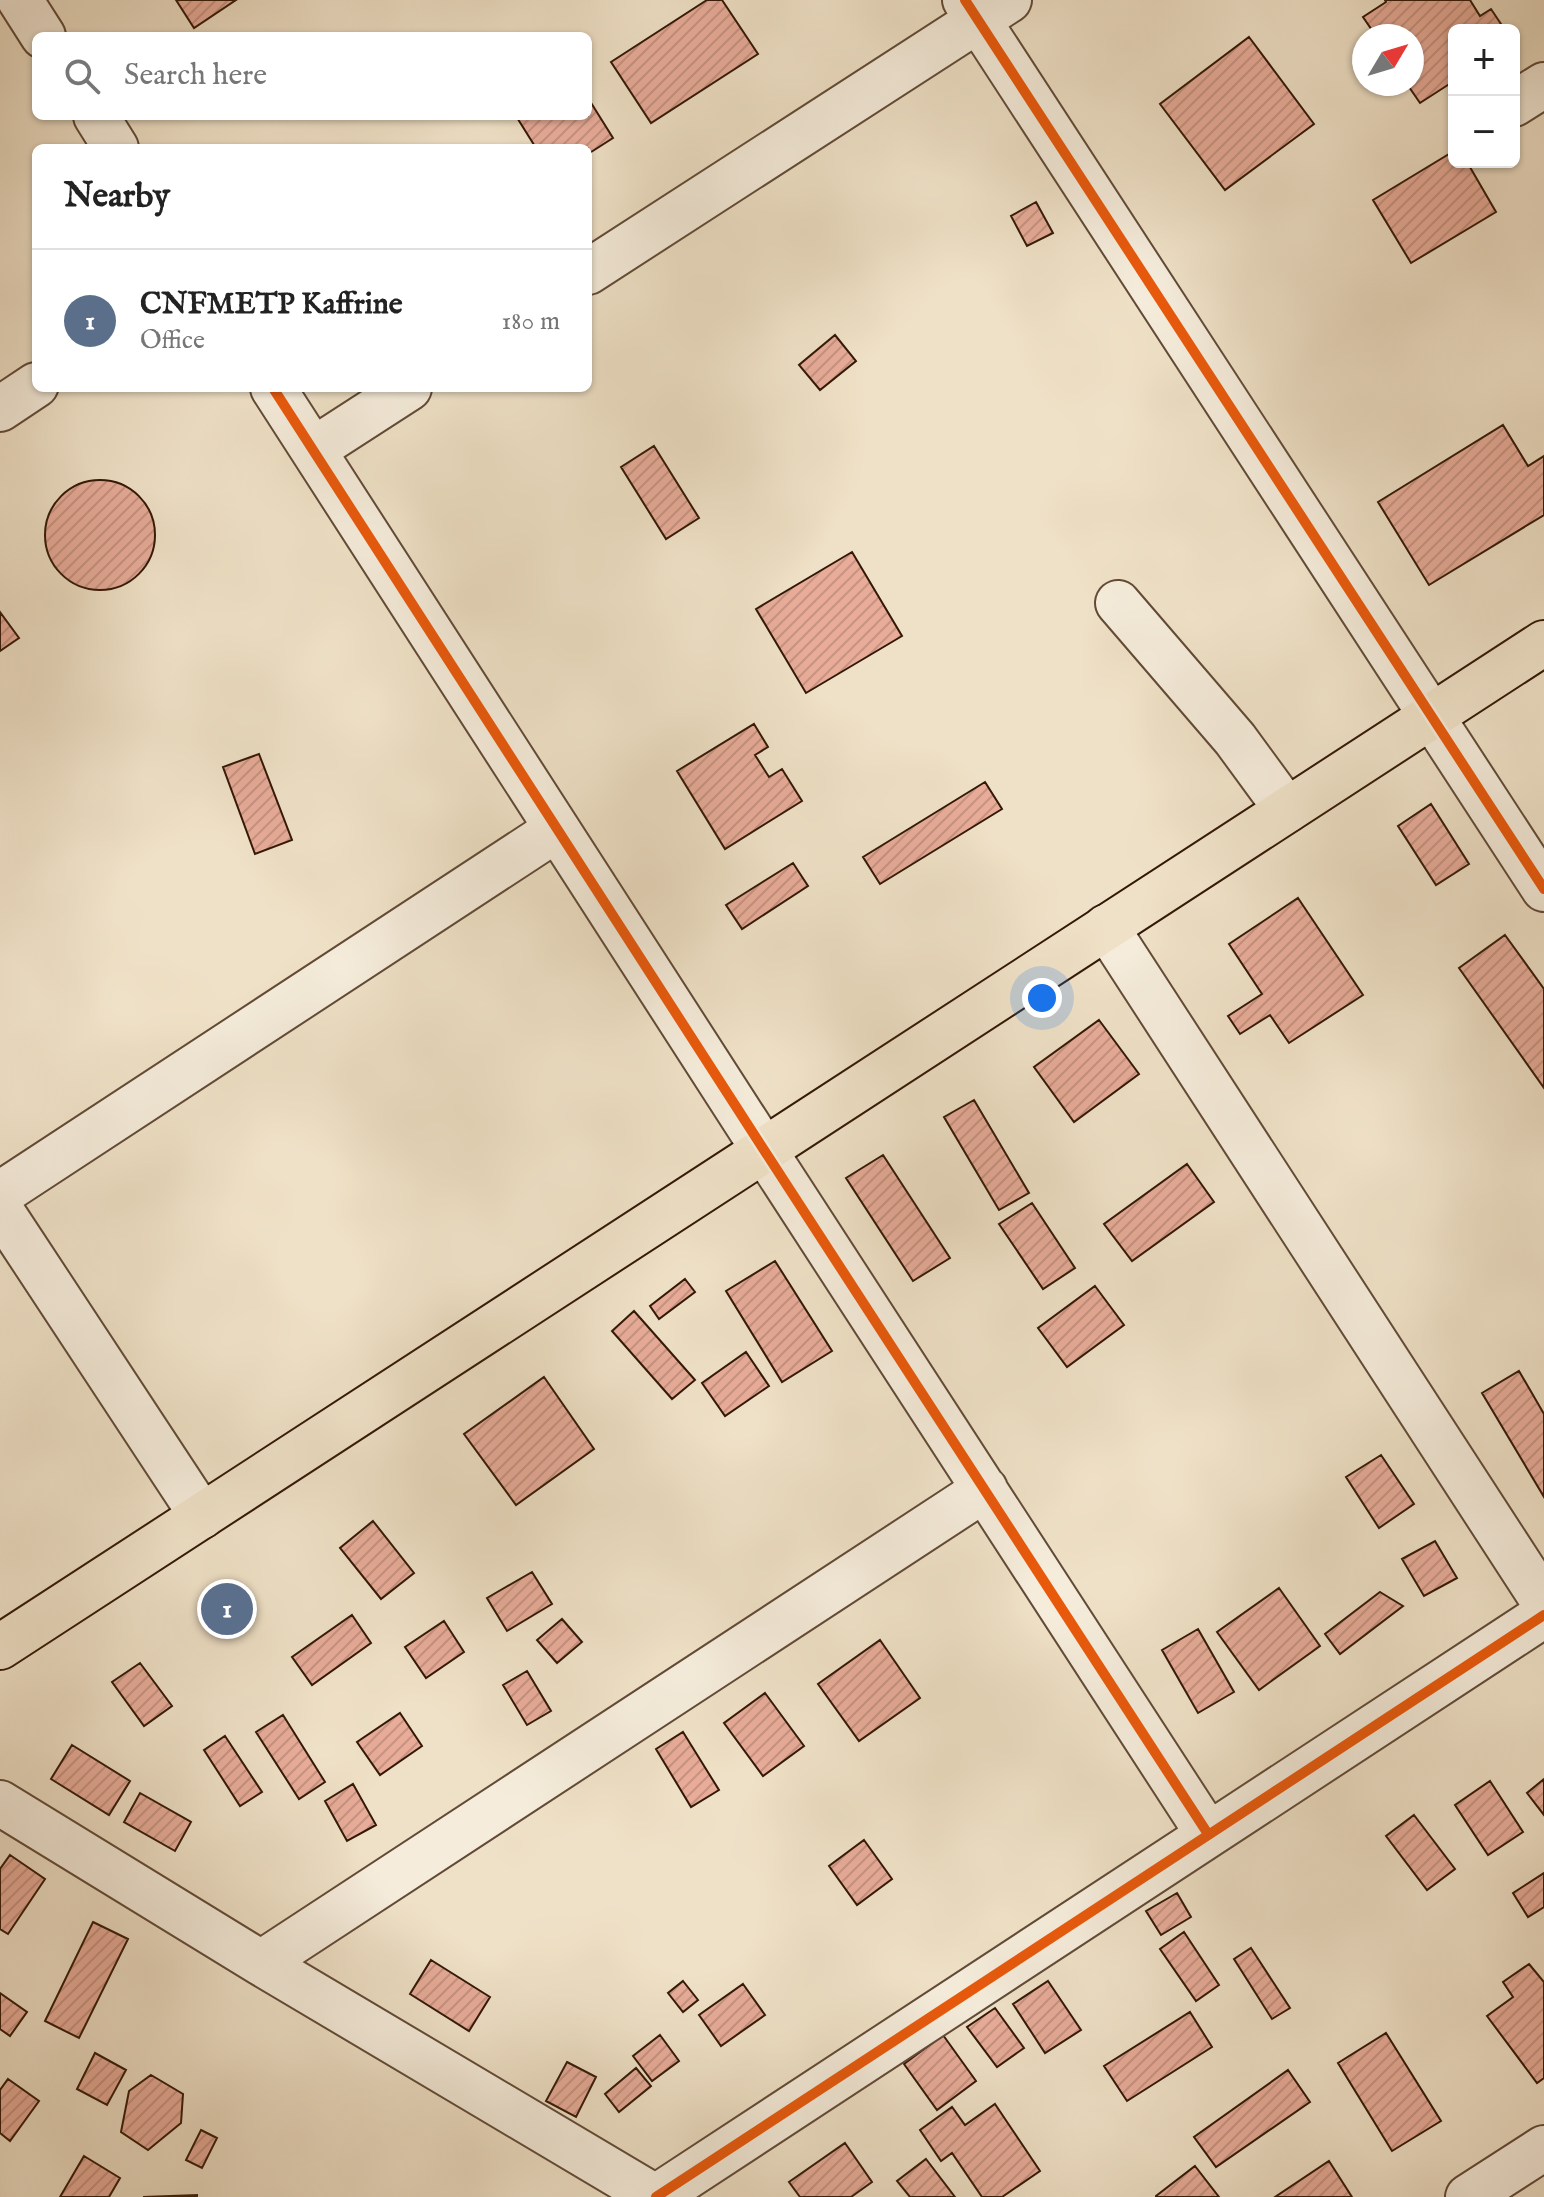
<!DOCTYPE html>
<html lang="en">
<head>
<meta charset="utf-8">
<style>
	body { margin:0; font-family:"IM FELL English",serif; background:#f2f2f2; color:#222 }
	.controls { position:absolute; right:24px; top:24px; display:grid; overflow:hidden; border-radius:12px; box-shadow:0 2px 6px #0004 }
	.controls button { width:72px; height:72px; display:grid; place-items:center; padding:0; border:0; border-bottom:2px solid #e0e0e0; background:#fff; color:#222; font:40px sans-serif }
	.compass { position:absolute; left:1352px; top:24px; width:72px; height:72px; border-radius:50%; background:#fff; box-shadow:0 2px 6px #0004; rotate:52deg }
	.you { position:absolute; left:1042px; top:998px; width:28px; height:28px; margin:-20px; border:6px solid #fff; border-radius:50%; background:#1a73e8; box-shadow:0 0 0 12px #1a73e833 }
	.badge { display:grid; place-items:center; width:52px; height:52px; border-radius:50%; background:#2563eb; color:#fff; font-size:26px; font-weight:700 }
	.pin { position:absolute; translate:-50% -50%; border:4px solid #fff; box-shadow:0 2px 8px #0006 }
	.list { margin:0; padding:0; list-style:none }
	h2 { display:flex; justify-content:space-between; align-items:center; height:104px; margin:0; padding:0 32px; font-size:34px }
	h2 small { font-size:26px; font-weight:400; color:#767676 }
	.list li { display:grid; grid-template-columns:52px 1fr auto; gap:24px; align-items:center; box-sizing:border-box; height:144px; padding:0 32px; border-top:2px solid #e0e0e0 }
	.list b { display:block; font-size:30px; white-space:nowrap }
	.list p { margin:0; font-size:26px; white-space:nowrap; color:#767676 }
	.list em { font-size:26px; font-style:normal; color:#767676 }
	.icon { flex:none; width:44px; height:44px; fill:none; stroke:currentColor; stroke-width:2; stroke-linecap:round; stroke-linejoin:round }
	.map { position:relative; flex:none; width:1544px; height:2197px; overflow:hidden }
	.search { position:absolute; background:#fff; box-shadow:0 2px 6px #0004; left:32px; top:32px; width:560px; height:88px; display:flex; align-items:center; gap:20px; box-sizing:border-box; padding:0 28px; border-radius:12px; color:#767676; font-size:30px }
	.panel { position:absolute; background:#fff; box-shadow:0 2px 6px #0004; left:32px; top:144px; width:560px; height:248px; border-radius:12px }
	.map>svg:first-child { display:block }
	.building { fill:url(#building-hatch); stroke:#331807; stroke-width:2 }
	.lines { fill:none; stroke-linecap:round; stroke-linejoin:round }
	.minor-casing { stroke:#624a37; stroke-width:48 }
	.major-casing { stroke:#331807; stroke-width:48 }
	.minor { stroke:#f5ecdb; stroke-width:44 }
	.major { stroke:#efe1c7; stroke-width:44 }
	.cycleway-casing { stroke:#f5ecdb; stroke-width:15 }
	.cycleway { stroke:#e8590c; stroke-width:10 }
</style>
</head>
<body>
<div class="map">
<svg width="1544" height="2197" viewBox="0 0 1544 2197">
	<defs>
		<pattern id="building-hatch" width="6" height="6" patternUnits="userSpaceOnUse" patternTransform="scale(2)"><rect width="6" height="6" fill="#e8ac99"/><path d="M-1 1l2-2M0 6l6-6M5 7l2-2" fill="none" stroke="#c79382"/></pattern>
	</defs>
	<rect width="100%" height="100%" fill="#efe1c7"/>
	<filter id="stains"><feTurbulence type="fractalNoise" baseFrequency=".0025" numOctaves="4"/><feColorMatrix values="0 0 0 0 .2 0 0 0 0 .09 0 0 0 0 .02 0 0 0 .5 -.17"/></filter>
	<radialGradient id="worn" r=".72"><stop offset=".6" stop-color="#630" stop-opacity="0"/><stop offset="1" stop-color="#630" stop-opacity=".3"/></radialGradient>
	<path class="building" d="M176,0H236L194,28Z
		M707,0H722L758,54L651,123L611,62Z
		M1385,0H1470L1480,16L1491,9L1505,30H1454V81L1420,103L1407,84H1412V36H1376L1363,17L1386,2Z
		M1249,37L1314,124L1225,190L1160,104Z
		M588,98L613,138L588,154V148H536L516,116H588Z
		M1454,151V162H1467L1496,212L1411,263L1373,200Z
		M1036,202L1053,233L1027,246L1011,216Z
		M835,335L856,361L820,390L799,365Z
		M1503,425L1528,466L1544,456V515L1429,585L1378,502Z
		M654,446L699,518L666,539L621,467Z
		M45 535a55 55 0 1 1 110 0a55 55 0 1 1-110 0Z
		M852,552L902,636L806,693L756,609Z
		M0,612L19,638L0,651Z
		M754,724L768,747L755,755L769,777L782,769L802,801L725,849L677,771Z
		M259,754L292,840L255,854L223,767Z
		M985,782L1002,809L880,884L863,857Z
		M1431,804L1469,864L1436,885L1398,826Z
		M793,863L808,886L742,929L726,905Z
		M1298,898L1363,995L1289,1043L1270,1015L1240,1034L1228,1016L1262,994L1229,944Z
		M1505,935L1544,989V1088L1459,968Z
		M1099,1020L1139,1074L1074,1122L1034,1067Z
		M974,1100L1029,1193L999,1210L944,1117Z
		M883,1155L950,1258L913,1281L846,1178Z
		M1187,1164L1214,1202L1132,1261L1104,1224Z
		M1032,1203L1075,1268L1043,1289L999,1224Z
		M775,1261L832,1351L782,1382L726,1291Z
		M685,1279L695,1292L659,1319L650,1306Z
		M1095,1286L1124,1325L1067,1367L1038,1328Z
		M634,1311L695,1380L672,1399L612,1331Z
		M746,1352L769,1386L725,1416L702,1383Z
		M1519,1371L1544,1414V1497L1482,1393Z
		M544,1377L594,1449L516,1505L464,1434Z
		M1381,1455L1414,1504L1379,1528L1346,1477Z
		M373,1521L414,1573L381,1599L340,1548Z
		M1435,1541L1457,1578L1424,1596L1402,1559Z
		M532,1572L552,1604L507,1631L487,1598Z
		M1279,1588L1320,1646L1259,1690L1217,1632Z
		M1380,1592L1403,1606L1340,1654L1325,1634Z
		M352,1615L371,1643L312,1685L292,1657Z
		M562,1619L582,1642L557,1663L537,1640Z
		M444,1621L464,1652L426,1678L405,1647Z
		M1198,1629L1234,1692L1198,1713L1162,1650Z
		M880,1640L920,1698L859,1741L818,1684Z
		M140,1663L172,1706L144,1726L112,1682Z
		M527,1671L551,1711L527,1725L503,1685Z
		M765,1693L804,1746L763,1776L724,1723Z
		M400,1713L422,1746L380,1775L357,1742Z
		M283,1715L325,1782L299,1799L256,1732Z
		M683,1732L719,1790L691,1807L656,1749Z
		M225,1736L262,1792L240,1806L204,1750Z
		M72,1745L130,1781L109,1815L51,1779Z
		M1544,1779V1815L1527,1793Z
		M1490,1781L1523,1832L1488,1855L1455,1805Z
		M353,1784L376,1825L347,1841L325,1801Z
		M140,1793L191,1822L175,1851L124,1822Z
		M1414,1815L1455,1869L1427,1890L1386,1836Z
		M864,1840L892,1879L857,1905L829,1866Z
		M10,1855L45,1879L8,1934L0,1929V1869Z
		M1544,1873V1907L1528,1917L1513,1893Z
		M1177,1893L1191,1917L1161,1935L1146,1911Z
		M93,1922L128,1939L79,2038L45,2021Z
		M1184,1932L1219,1985L1196,2001L1160,1949Z
		M1251,1948L1290,2008L1272,2019L1234,1959Z
		M431,1960L490,1997L469,2031L410,1994Z
		M1529,1964L1544,1982V2078L1537,2083L1487,2016L1513,1997L1503,1982Z
		M683,1981L698,2000L683,2012L668,1993Z
		M1048,1981L1081,2030L1045,2053L1013,2004Z
		M743,1984L765,2015L721,2046L699,2015Z
		M0,1993L27,2012L10,2036L0,2029Z
		M995,2008L1024,2048L997,2067L967,2027Z
		M1190,2012L1212,2047L1127,2101L1104,2066Z
		M1386,2033L1441,2121L1392,2151L1338,2063Z
		M660,2035L679,2061L652,2081L633,2056Z
		M943,2035L976,2081L937,2110L904,2064Z
		M95,2053L126,2070L107,2105L77,2089Z
		M567,2062L596,2077L576,2117L546,2101Z
		M636,2068L651,2086L619,2112L605,2094Z
		M1288,2070L1310,2102L1216,2167L1194,2137Z
		M151,2075L183,2094L181,2123L148,2150L121,2132L129,2091Z
		M8,2079L39,2101L10,2141L0,2133V2090Z
		M995,2104L1040,2171L1002,2197H982L952,2153L941,2161L920,2130L952,2107L965,2125Z
		M201,2130L217,2138L202,2168L186,2160Z
		M845,2143L872,2182L851,2197H800L789,2182Z
		M84,2156L120,2178L109,2197H60Z
		M926,2159L955,2197H910L897,2181Z
		M1329,2161L1352,2197H1275Z
		M1195,2166L1219,2197H1156V2196Z
		M197,2195V2197H143Z"/>
	<g class="lines">
		<g class="minor-casing">
			<path id="minor" d="M20,0L43,36
				M965,0L1544,889
				M1514,104L1544,85
				M96,116L116,148
				M588,272L1009,0
				M273,388L764,1150L1208,1834
				M0,409L36,385
				M313,450L409,388
				M1118,603L1235,739L1287,810
				M1106,927L1544,1602
				M0,1194L557,829
				M0,1209L202,1516
				M0,1803L261,1963L655,2197
				M261,1963L985,1489
				M656,2197L1544,1615
				M1468,2197L1544,2148"/>
		</g>
		<g class="major-casing">
			<path id="major" d="M0,1647L1544,643"/>
		</g>
		<use href="#minor" class="minor"/>
		<use href="#major" class="major"/>
		<g class="cycleway-casing">
			<path id="cycleway" d="M965,0L1544,889
				M273,388L764,1150L1208,1834
				M656,2197L1544,1615"/>
		</g>
		<use href="#cycleway" class="cycleway"/>
	</g>
	<rect width="100%" height="100%" filter="url(#stains)"/>
	<rect width="100%" height="100%" fill="url(#worn)"/>
</svg>
<div class="controls">
<button>+</button>
<button>−</button>
</div>
<svg class="compass" viewBox="-18 -18 36 36"><path d="M0-13l5 13h-10z" fill="#e53935"/><path d="M0 13l5-13h-10z" fill="#767676"/></svg>
<div class="you"></div>
<div class="pin badge" style="left:227px;top:1609px;background:#5c6f8a">1</div>
<div class="search"><svg class="icon" aria-label="search" viewBox="0 0 24 24"><circle cx="10" cy="10" r="6"/><path d="M15 15l6 6"/></svg>Search here</div>
<section class="panel">
<h2>Nearby<small></small></h2>
<ul class="list">
<li><span class="badge" style="background:#5c6f8a">1</span><div><b>CNFMETP Kaffrine</b><p>Office</p></div><em>180 m</em></li>
</ul>
</section>
</div>
</body>
</html>
